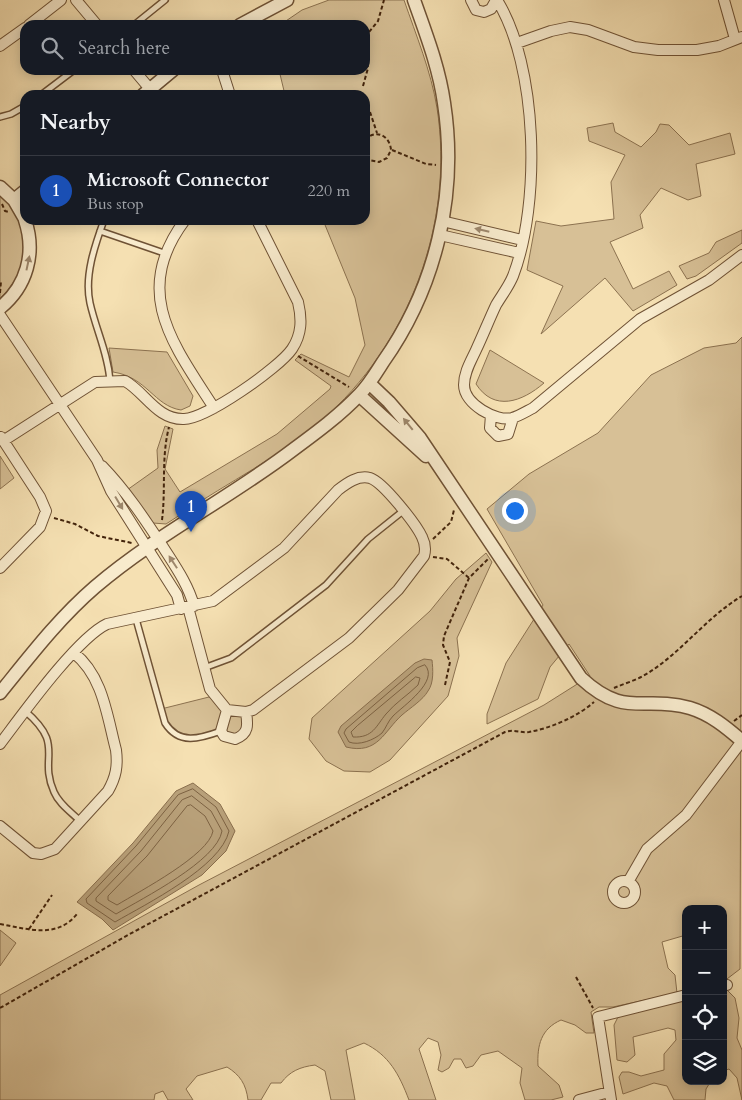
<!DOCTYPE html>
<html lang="en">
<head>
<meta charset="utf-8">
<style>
	body { margin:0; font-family:Cardo,serif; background:#20242c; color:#f1f3f6 }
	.controls { position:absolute; right:15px; bottom:15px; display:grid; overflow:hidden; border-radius:10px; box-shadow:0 2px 12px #0003 }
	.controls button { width:45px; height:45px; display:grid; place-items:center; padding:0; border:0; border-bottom:1px solid #363941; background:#171b24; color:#f1f3f6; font:25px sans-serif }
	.you { position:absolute; left:514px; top:510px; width:18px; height:18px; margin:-12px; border:4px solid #fff; border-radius:50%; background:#1a73e8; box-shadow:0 0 0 8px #1a73e833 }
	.badge { display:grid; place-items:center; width:32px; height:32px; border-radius:50%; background:#c59692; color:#fff; font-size:16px; font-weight:700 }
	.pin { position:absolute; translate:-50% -41px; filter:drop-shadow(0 1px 2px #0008) }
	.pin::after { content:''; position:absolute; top:26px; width:18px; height:15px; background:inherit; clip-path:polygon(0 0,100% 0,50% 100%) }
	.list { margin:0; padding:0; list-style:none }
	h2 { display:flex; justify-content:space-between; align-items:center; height:65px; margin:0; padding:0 20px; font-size:21px }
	h2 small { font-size:16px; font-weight:400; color:#9ea1a6 }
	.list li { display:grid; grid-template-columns:32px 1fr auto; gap:15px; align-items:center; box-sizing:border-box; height:70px; padding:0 20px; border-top:1px solid #363941 }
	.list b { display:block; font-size:19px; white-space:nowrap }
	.list p { margin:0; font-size:16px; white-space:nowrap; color:#9ea1a6 }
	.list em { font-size:16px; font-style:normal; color:#9ea1a6 }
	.icon { flex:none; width:28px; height:28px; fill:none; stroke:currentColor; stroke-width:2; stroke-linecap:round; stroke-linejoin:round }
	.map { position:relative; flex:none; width:742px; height:1100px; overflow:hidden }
	.search { position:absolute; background:#171b24; box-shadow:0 2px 12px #0003; left:20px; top:20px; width:350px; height:55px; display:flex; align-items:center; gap:12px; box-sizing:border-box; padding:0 18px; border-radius:15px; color:#9ea1a6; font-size:19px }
	.panel { position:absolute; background:#171b24; box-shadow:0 2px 12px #0003; left:20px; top:90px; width:350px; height:135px; border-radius:15px }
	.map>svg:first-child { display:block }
	.green { fill:#d7c096; stroke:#8c7250 }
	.water { fill:#b8a079; stroke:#896e4d }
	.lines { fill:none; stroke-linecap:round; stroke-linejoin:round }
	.shore { stroke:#7d6242; stroke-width:1 }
	.service-casing { stroke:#6f5235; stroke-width:8 }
	.minor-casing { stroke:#6f5235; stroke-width:12 }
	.tertiary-casing { stroke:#6f5235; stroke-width:15 }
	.path { stroke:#42230b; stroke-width:2; stroke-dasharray:4 2.5; stroke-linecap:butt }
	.service { stroke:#f8ebcd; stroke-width:5 }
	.minor { stroke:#f8ebcd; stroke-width:10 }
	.tertiary { stroke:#f8ebcd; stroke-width:12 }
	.oneway { fill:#9d876c }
</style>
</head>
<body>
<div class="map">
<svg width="742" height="1100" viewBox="0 0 742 1100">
	<rect width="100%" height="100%" fill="#f5e0b2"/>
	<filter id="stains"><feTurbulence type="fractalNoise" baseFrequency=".004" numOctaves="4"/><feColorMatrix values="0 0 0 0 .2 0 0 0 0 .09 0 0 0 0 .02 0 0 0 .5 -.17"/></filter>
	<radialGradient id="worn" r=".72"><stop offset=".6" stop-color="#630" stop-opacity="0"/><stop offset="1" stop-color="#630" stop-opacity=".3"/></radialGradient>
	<path class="green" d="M329,0H404C416,35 431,71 437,108C455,223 409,345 321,421C280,457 228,482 183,513L166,524L153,523L127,490L158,468L157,450L165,426L173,429L165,469L180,492L277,434L330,389L331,386L295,360L301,354L349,377L365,345L355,298L323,220H365V95H285L279,70H365V25H280L302,10Z
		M613,123L615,132L641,147L656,132L660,124L669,125L689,145L730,133L735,154L696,164L701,196L688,200L661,188L640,215L643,228L610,242L633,289L669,271L677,285L633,311L605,278L541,334L563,286L527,270L536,221L561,226L614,219L611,182L625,155L589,141L587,128Z
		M0,194C6,202 13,208 17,216C31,244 23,278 0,298Z
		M742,230V243L696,276L687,279L679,266L709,253L716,242Z
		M742,337L740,969L723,982V909H686V935L662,942L668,968L675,975L677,993L613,1007H599L591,1012L594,1033H586L575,1025L561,1020C541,1029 537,1045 538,1066L559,1085L563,1097L551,1100H525L520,1083L522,1068L498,1051L481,1055L473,1066L466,1068L461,1059H454L449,1068L442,1072L438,1070L441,1055L438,1042L428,1038L419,1049L436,1100H409C399,1074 389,1055 364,1043L346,1050L355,1100H331L325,1071L315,1065C300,1067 290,1071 281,1083H271L261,1100H248C246,1084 240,1075 227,1067L197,1076L186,1089L193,1100H168L163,1091L155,1094L154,1100H0V995L199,885L544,705L590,676L569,644L550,667L538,699L487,724V714L506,663L543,605L487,509L529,474L598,433L651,375L704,348L736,343Z
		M109,348L167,352L193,396L190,406L181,410C154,406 147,377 113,372Z
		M490,350L544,383C522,402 494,412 476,384Z
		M0,456L14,478L0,489Z
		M486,553L492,562L457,638L459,656L448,696L390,760L370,772L344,771L326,761L309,739L312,718L430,611L456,579Z
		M213,696L222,706L246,712L241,737L220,731L198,738L172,734L161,709Z
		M0,930L16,943L0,966Z
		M723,990H727L735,998L739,1018L737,1038L742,1050V1100L737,1078L729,1069L723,1071Z
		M686,998V1081H711L706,1089L705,1100H674L667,1086L654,1083L623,1094L619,1077L622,1072H629L641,1076L664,1070V1054L676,1040L675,1030L668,1028L633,1037L635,1055L627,1062L617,1060L614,1025L618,1017Z"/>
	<path class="water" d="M424,659L432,660C433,669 434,683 428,691C423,700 410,708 402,715C384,731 378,755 346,747L338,732L341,726L415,663Z
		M193,783L220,804L235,831L226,851L202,875L113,930L102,919L77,902L133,843L176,791Z"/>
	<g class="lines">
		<path class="shore" d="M425,665C440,681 403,706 393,716C388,721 386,728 382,733C374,740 359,746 349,742L344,733L346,729L417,668Z
			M416,677L420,678L418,685C408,695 395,703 386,714C376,726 373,738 353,737L351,732L357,726Z
			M193,789L216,807L229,831C221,867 146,904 115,922L87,903L86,899L136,846L178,795Z
			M192,796L211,811L222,831C217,861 143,898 116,914L96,901V898L141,851L182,800Z
			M191,805L205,816L213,831C209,855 140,891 117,905L108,900V896L147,856L187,806Z"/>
		<g class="service-casing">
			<path id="service" d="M134,25L165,0
				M41,95L74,70
				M0,117L11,114L25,106
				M104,220C95,245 84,276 90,303C96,330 108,353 110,381
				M100,231L164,253
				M136,619L165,723C179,745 199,739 221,731
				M204,668L231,658L326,585L368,539L403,511
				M25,711C66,746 38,756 54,792C59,804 71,812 80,821"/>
		</g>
		<g class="minor-casing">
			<path id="minor" d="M76,0L97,25
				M471,0L476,10L484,12L491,9L496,0
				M497,0C538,66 541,203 513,276C509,286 502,295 496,305C489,320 483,335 476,350C471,361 464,372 464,385C464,404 496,422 512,418C519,416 527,411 533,408L640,319L709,280L742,255
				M724,0L735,39
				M29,25L61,0
				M517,43L551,31L570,27L588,30L634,47L658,50H697L719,46L742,37
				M0,46L25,28
				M134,70L150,89
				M222,70L230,95
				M185,220C131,292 173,344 214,408
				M442,221L522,240
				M440,235L519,253
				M0,315L97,460L111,491L177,595L181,609
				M491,415L490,428L498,436L508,434L513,418
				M3,441L95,382L125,381C145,392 157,420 184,419C206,419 279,368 292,349C302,334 302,319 298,302L257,220
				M102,466C126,491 144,518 163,547C175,566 188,584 194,606
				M0,568L40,527L46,511L40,497L1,437
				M188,607L210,689L227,710
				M227,710L221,731L224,736L235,739C249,734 248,725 246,712
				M0,744C22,715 77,638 107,624L213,601L284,548L338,490C347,483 358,475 370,478C383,482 416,524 422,537C425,543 426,549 424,556L398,590L349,638L253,710L246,712L227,710
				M0,826L33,853L41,854L55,849L108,791C116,777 118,766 116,750C107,716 103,676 74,653
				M613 892a11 11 0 1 1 22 0a11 11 0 1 1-22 0Z
				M628,882L647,849L686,815L742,741
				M723,985H727
				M579,1100L609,1092
				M611,1100L598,1017L686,995"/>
		</g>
		<g class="tertiary-casing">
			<path id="tertiary" d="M240,25L287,0
				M143,95L173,70
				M0,187L14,200L25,219
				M14,200L25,191
				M0,308C27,286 36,253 25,220
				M369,383L389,402L420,438L581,678C625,719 643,695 690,708C710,714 726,727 742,741
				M359,395L426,456
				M0,693C30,656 59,618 95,587C157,534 230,498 294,449C317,432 340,415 359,395C369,385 376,373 383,362C436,287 458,194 444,103C439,67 426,34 414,0"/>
		</g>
		<path class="path" d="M365,37L378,21L384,0
			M363,86L368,68L365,50
			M370,112L377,133
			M365,140C376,128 390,136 391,150L387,158L379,162L369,160L365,155
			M392,150L426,164L436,165
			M2,204L5,211L9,212
			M0,293L1,281
			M298,356L349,387
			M54,518L75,524L98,536L132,543
			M162,520C166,489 161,458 169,427
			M433,539L451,522L454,510
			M433,557L447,559L469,578
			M445,685L450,662L443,645L444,636L469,578L489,558
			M614,688C623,684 634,681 643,676C680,655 705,618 742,596
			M734,721L742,715
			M0,924C28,929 57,939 77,914
			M29,929L52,895
			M576,977L593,1008
			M0,1008L128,935L505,732C514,729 520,733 529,732C551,728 577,717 594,702"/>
		<use href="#service" class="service"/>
		<use href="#minor" class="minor"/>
		<use href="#tertiary" class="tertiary"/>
	</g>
	<defs><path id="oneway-solid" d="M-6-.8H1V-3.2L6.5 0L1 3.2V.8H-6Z" transform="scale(1.25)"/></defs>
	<g class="oneway">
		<use href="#oneway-solid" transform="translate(482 230) rotate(-167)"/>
		<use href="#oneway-solid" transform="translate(28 263) rotate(-78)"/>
		<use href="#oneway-solid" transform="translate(408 424) rotate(-129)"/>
		<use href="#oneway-solid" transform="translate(119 503) rotate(59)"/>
		<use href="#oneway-solid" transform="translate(173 562) rotate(-123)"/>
	</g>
	<rect width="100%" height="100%" filter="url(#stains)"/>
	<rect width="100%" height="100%" fill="url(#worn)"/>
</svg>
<div class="controls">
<button>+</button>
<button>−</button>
<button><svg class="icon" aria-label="locate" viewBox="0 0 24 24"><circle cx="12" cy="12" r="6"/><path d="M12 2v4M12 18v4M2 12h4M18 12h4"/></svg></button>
<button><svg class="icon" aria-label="layers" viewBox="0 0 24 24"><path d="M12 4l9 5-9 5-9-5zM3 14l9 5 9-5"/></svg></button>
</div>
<div class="you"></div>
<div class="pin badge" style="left:191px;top:532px;background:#1a4fb4">1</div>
<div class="search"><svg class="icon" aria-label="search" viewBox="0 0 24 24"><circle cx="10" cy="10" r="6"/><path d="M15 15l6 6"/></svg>Search here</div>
<section class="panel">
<h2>Nearby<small></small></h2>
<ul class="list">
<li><span class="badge" style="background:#1a4fb4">1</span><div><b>Microsoft Connector</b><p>Bus stop</p></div><em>220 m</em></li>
</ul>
</section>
</div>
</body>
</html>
